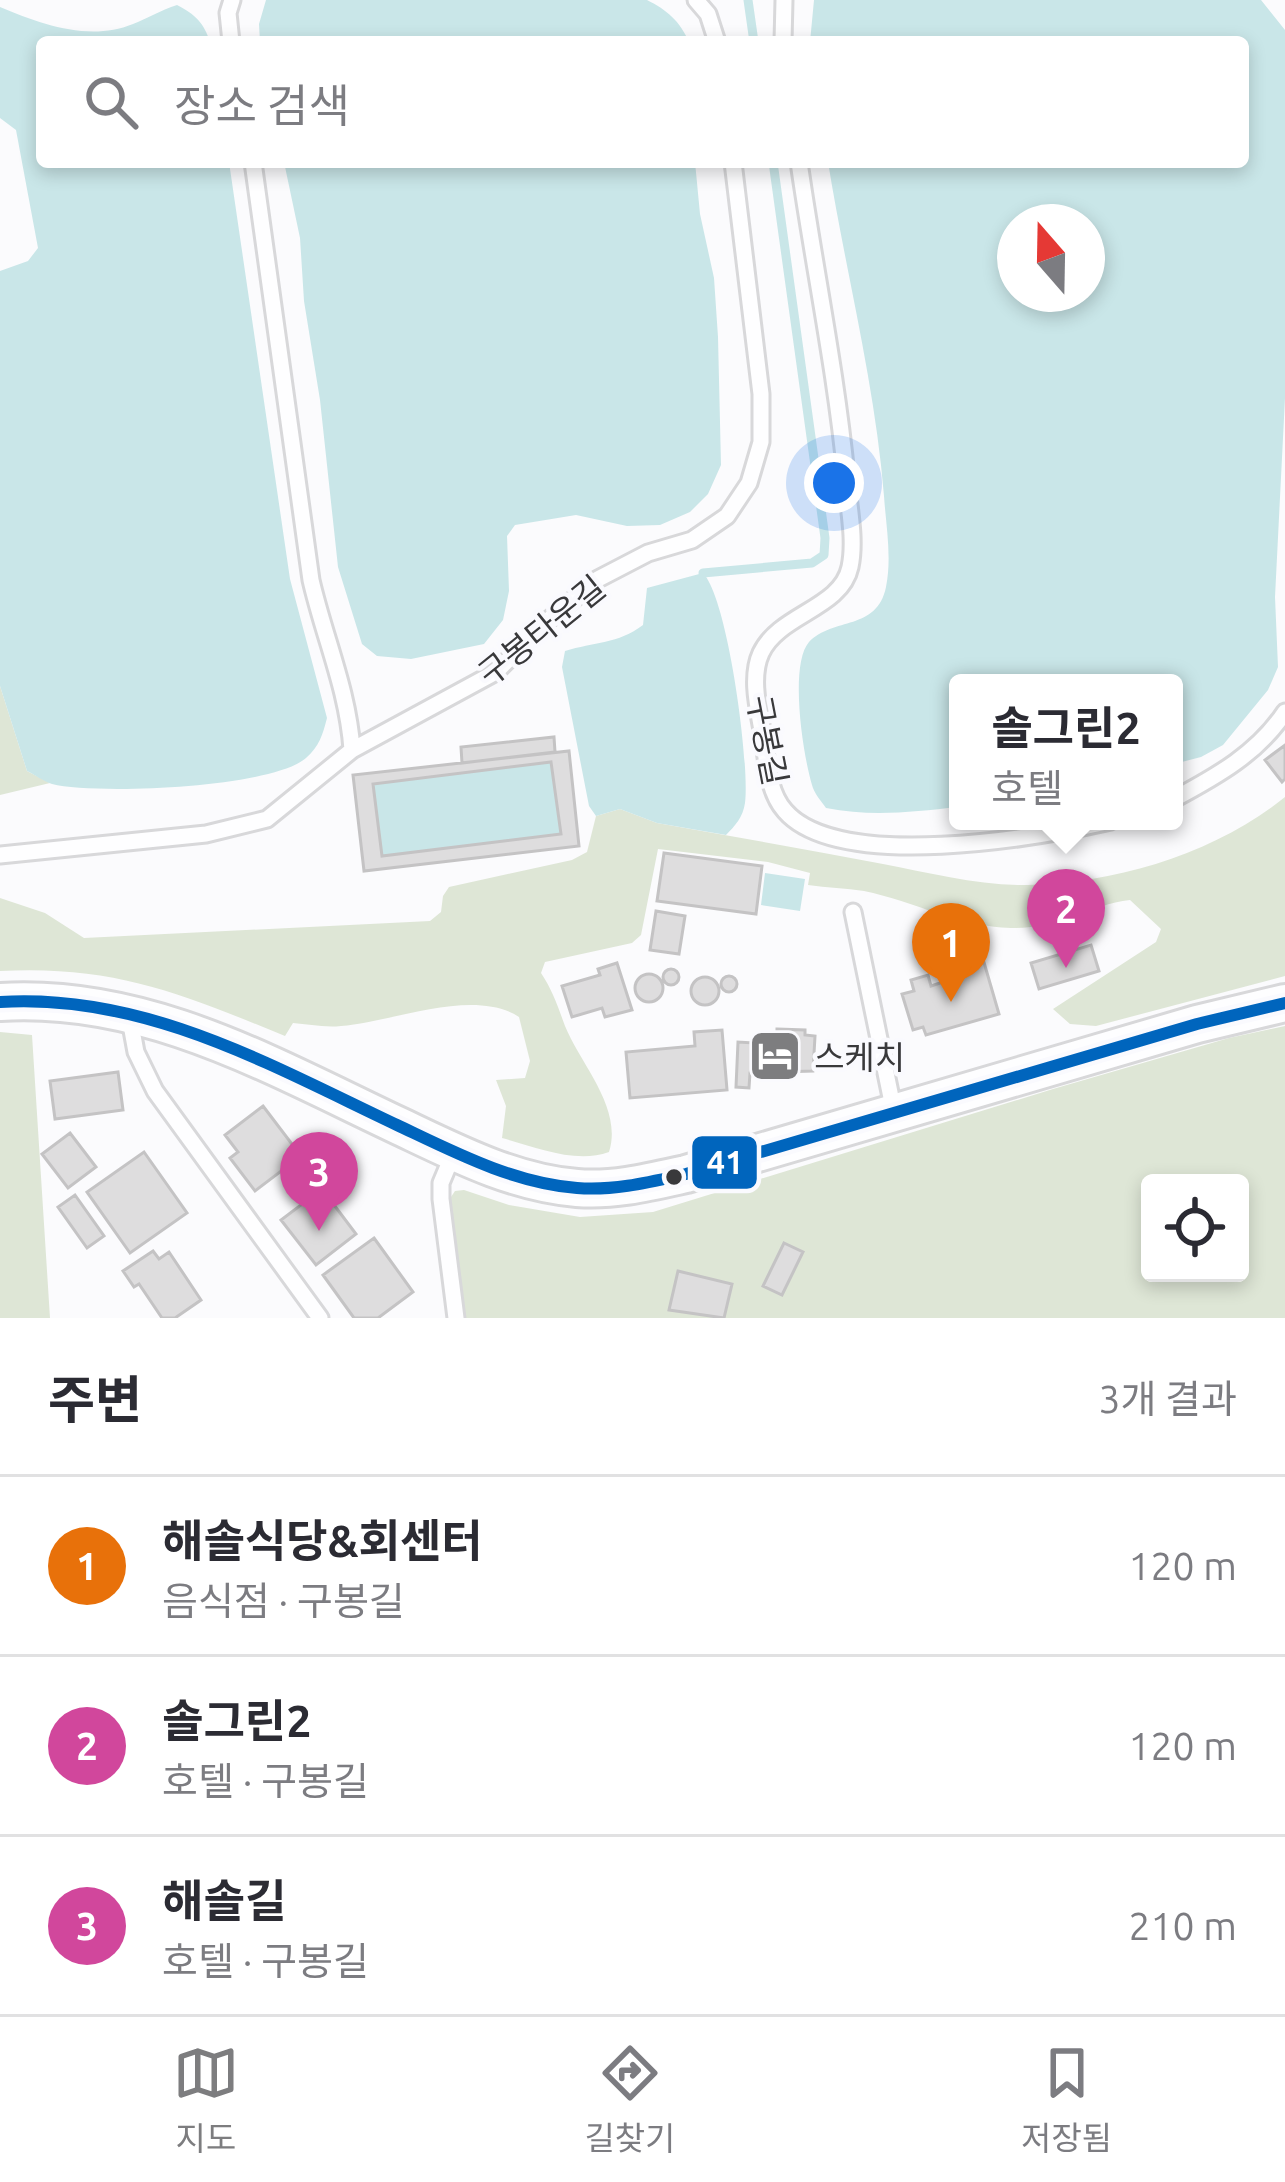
<!DOCTYPE html>
<html lang="ko">
<head>
<meta charset="utf-8">
<style>
	body { margin:0; font-family:Ubuntu,"Noto Sans KR",sans-serif; background:#f7f7f7; color:#2b2b33 }
	.controls { position:absolute; right:36px; bottom:36px; display:grid; overflow:hidden; border-radius:12px; box-shadow:0 6px 18px #0003 }
	.controls button { width:108px; height:108px; display:grid; place-items:center; padding:0; border:0; border-bottom:3px solid #e1e1e2; background:#fff; color:#2b2b33; font:60px sans-serif }
	.compass { position:absolute; left:997px; top:204px; width:108px; height:108px; border-radius:50%; background:#fff; box-shadow:0 6px 18px #0003; rotate:340deg }
	.you { position:absolute; left:834px; top:483px; width:42px; height:42px; margin:-30px; border:9px solid #fff; border-radius:50%; background:#1a73e8; box-shadow:0 0 0 18px #1a73e833 }
	.badge { display:grid; place-items:center; width:78px; height:78px; border-radius:50%; background:#7d7d7f; color:#fff; font-size:39px; font-weight:700 }
	.pin { position:absolute; translate:-50% -99px; filter:drop-shadow(0 3px 6px #0008) }
	.pin::after { content:''; position:absolute; top:63px; width:42px; height:36px; background:inherit; clip-path:polygon(0 0,100% 0,50% 100%) }
	.popup { position:absolute; left:949px; top:674px; width:234px; height:156px; box-sizing:border-box; display:grid; place-content:center; border-radius:12px; background:#fff; filter:drop-shadow(0 3px 9px #0005); font-size:39px; white-space:nowrap; color:#7c7c81 }
	.popup b { font-size:45px; color:#2b2b33 }
	.popup::after { content:''; position:absolute; left:50%; top:100%; margin-left:-24px; border:24px solid transparent; border-top-color:#fff }
	.list { margin:0; padding:0; list-style:none }
	h2 { display:flex; justify-content:space-between; align-items:center; height:156px; margin:0; padding:0 48px; font-size:51px }
	h2 small { font-size:39px; font-weight:400; color:#7c7c81 }
	.list li { display:grid; grid-template-columns:78px 1fr auto; gap:36px; align-items:center; box-sizing:border-box; height:180px; padding:0 48px; border-top:3px solid #e1e1e2 }
	.list b { display:block; font-size:45px; white-space:nowrap }
	.list p { margin:0; font-size:39px; white-space:nowrap; color:#7c7c81 }
	.list em { font-size:39px; font-style:normal; color:#7c7c81 }
	.icon { flex:none; width:66px; height:66px; fill:none; stroke:currentColor; stroke-width:2; stroke-linecap:round; stroke-linejoin:round }
	.map { position:relative; flex:none; width:1285px; height:1318px; overflow:hidden }
	.search { position:absolute; background:#fff; box-shadow:0 6px 18px #0003; left:36px; right:36px; top:36px; height:132px; display:flex; align-items:center; gap:30px; box-sizing:border-box; padding:0 42px; border-radius:12px; color:#7c7c81; font-size:45px }
	.sheet { height:696px; background:#fff }
	nav { display:flex; justify-content:space-around; align-items:center; box-sizing:border-box; height:168px; border-top:3px solid #e1e1e2; background:#fff; font-size:33px; color:#7c7c81 }
	nav a { display:grid; justify-items:center; gap:6px }
	nav .on { color:#7d7d7f }
	.map>svg:first-child { display:block }
	.green { fill:#dee6d6; fill-rule:evenodd }
	.water { fill:#c9e6e8; fill-rule:evenodd }
	.lines { fill:none; stroke-linecap:round; stroke-linejoin:round }
	.stream { stroke:#c9e6e8; stroke-width:9 }
	.building { fill:#deddde; stroke:#c4c3c4; stroke-width:3; fill-rule:evenodd }
	.service-casing { stroke:#d8d8da; stroke-width:21 }
	.tertiary-casing { stroke:#d8d8da; stroke-width:42 }
	.service { stroke:#fefeff; stroke-width:15 }
	.tertiary { stroke:#fefeff; stroke-width:36 }
	.bus-1-casing { stroke:#fafafe; stroke-width:21 }
	.bus-1 { stroke:#0065bd; stroke-width:12 }
	.bus-dot { fill:#39393b; stroke:#fafafe; stroke-width:4.5 }
	.labels { text-anchor:middle; dominant-baseline:central; stroke-width:9; stroke-linejoin:round; paint-order:stroke }
	.street-label { font-size:33px; fill:#39393b; stroke:#fafafe }
	.poi-label { font-size:33px; fill:#39393b; stroke:#fafafe; text-anchor:start }
	.line-badge { stroke:#fafafe; stroke-width:4.5 }
	.badge-label { font-size:33px; text-anchor:middle; font-weight:bold; fill:#fff }
</style>
</head>
<body>
<div class="map">
<svg width="1285" height="1318" viewBox="0 0 1285 1318">
	<rect width="100%" height="100%" fill="#fbfbfd"/>
	<path class="green" d="M0,686L27,771L50,783L0,795Z
		M1285,797V976L1096,1026L1070,1024L1053,1009L1156,942L1161,929L1130,900C1089,905 1053,930 1011,928C960,927 913,901 864,891C846,888 827,888 808,885L810,873L768,862L658,849L641,935L632,943L545,962L541,973C553,991 558,1007 565,1026C581,1065 623,1108 609,1152C575,1164 536,1147 502,1138L506,1106L496,1080L525,1078L530,1061L519,1017C473,987 393,1022 341,1026C325,1028 308,1024 293,1023L285,1036C182,994 115,965 0,971V898L45,913L84,938L430,921L441,912L443,896L449,887L572,860L587,852L596,816L620,809L657,823C732,836 808,850 883,864C930,873 980,886 1028,885C1117,883 1216,853 1285,797Z
		M1285,1026V1318H464L447,1203L455,1191L464,1190L509,1205L580,1217L653,1212L1053,1089L1229,1038ZM1150,1183H1240V1273H1150Z
		M0,1032L32,1035L50,1318H0Z"/>
	<path class="water" d="M266,0H647C667,10 680,21 689,42H260L259,24Z
		M814,0H1261L1285,30V398L1275,597L1278,667L1268,690L1223,745L1201,757L1174,764V683H958V807C913,812 871,817 826,808C821,801 814,793 812,785C803,755 789,665 809,642C833,617 877,631 886,587C892,557 886,526 884,496C875,384 846,273 828,162H1243V42H810ZM1015,222H1087V294H1015Z
		M177,5C195,14 204,23 210,42H42V162H229L290,579L327,718C323,734 319,747 306,758C272,788 96,795 52,784C43,781 35,775 27,771L0,686V271L28,261L38,248L16,130L0,118V7C41,24 89,42 133,24C148,18 161,10 177,5Z
		M284,162H695L700,214L714,278L718,337L721,465L708,494L690,512L660,525L627,526L576,515L515,525L507,536L509,591L503,620L484,644L411,659L377,656L362,644L338,567L320,400L304,301L300,238Z
		M703,573C728,599 750,764 745,803C743,817 735,826 726,835L657,823L620,809L596,816L589,806L562,667L565,651C594,642 618,644 643,625L647,588Z
		M551,762L561,834L382,856L373,784Z
		M765,873L805,879L800,911L761,905Z"/>
	<g class="lines">
		<path class="stream" d="M748,0L754,42
			M703,573L812,563L824,555L825,538L773,162"/>
	</g>
	<path class="building" d="M554,737L555,752L462,763L461,747Z
		M1285,745V779L1282,782L1265,760Z
		M569,751L579,846L364,871L353,775ZM551,762L561,834L382,856L373,784Z
		M664,853L762,866L756,914L657,901Z
		M656,911L685,916L679,954L650,950Z
		M1091,945L1099,971L1039,989L1031,963Z
		M983,959L999,1014L926,1035L923,1027L913,1030L902,994L914,991L911,980L928,975L931,986L967,974L964,965Z
		M617,963L632,1010L605,1017L602,1008L572,1017L562,986L600,975L598,969Z
		M663 977a8 8 0 1 1 16 0a8 8 0 1 1-16 0Z
		M635 988a14 14 0 1 1 28 0a14 14 0 1 1-28 0Z
		M721 984a8 8 0 1 1 16 0a8 8 0 1 1-16 0Z
		M691 991a14 14 0 1 1 28 0a14 14 0 1 1-28 0Z
		M777,1029L805,1030V1035L815,1036L813,1071L750,1073L749,1088L736,1087L738,1042L754,1043V1038L777,1039Z
		M722,1030L727,1090L630,1098L626,1052L695,1046L694,1032Z
		M118,1072L123,1110L55,1119L50,1081Z
		M263,1106L301,1156L255,1191L230,1158L238,1152L225,1135Z
		M70,1133L96,1167L68,1188L42,1154Z
		M144,1152L187,1213L130,1253L87,1192Z
		M322,1189L356,1234L316,1265L281,1220Z
		M75,1195L104,1236L87,1248L58,1207Z
		M374,1238L413,1292L378,1318H354L323,1275Z
		M784,1243L803,1252L782,1295L763,1286Z
		M153,1251L159,1259L169,1252L201,1300L175,1318H162L139,1284L134,1287L123,1271Z
		M678,1271L732,1284L724,1318L669,1310Z"/>
	<g class="lines">
		<g class="service-casing">
			<path id="service" d="M696,0L708,14L717,42
				M231,42L228,13L232,0
				M783,42L784,0
				M253,162L311,580C324,637 348,690 352,750
				M799,162C814,267 836,371 846,476C848,505 856,539 850,567C841,609 779,614 761,653C749,679 760,715 764,742C767,765 769,793 785,811C839,873 1040,837 1111,821
				M1174,799C1217,776 1258,753 1285,712
				M0,855L206,834L267,819L352,750L496,672L546,622L598,579L648,553L692,540L727,516L749,483L761,442V394L733,162
				M853,912L894,1112
				M129,1014L136,1052L155,1091L320,1318
				M454,1152L441,1183V1199L456,1318"/>
		</g>
		<g class="tertiary-casing">
			<path id="tertiary" d="M0,1002C145,993 270,1065 397,1125C454,1152 513,1183 577,1188C614,1191 650,1182 686,1174L1197,1024L1285,1003"/>
		</g>
		<use href="#service" class="service"/>
		<use href="#tertiary" class="tertiary"/>
		<g class="bus-1-casing">
			<path id="bus-1" d="M0,1002C145,993 270,1065 397,1125C454,1152 513,1183 577,1188C614,1191 650,1182 686,1174L1197,1024L1285,1003"/>
		</g>
		<use href="#bus-1" class="bus-1"/>
	</g>
	<defs>
		<g id="hotel-square" transform="scale(2.7)"><rect x="-9" y="-9" width="18" height="18" rx="4" fill="#7d7d7f" stroke="#fafafe"/><path d="M-6-4.5h1.5V1H6V5H4.5V3h-9V5H-6ZM-4 0a1.8 1.8 0 1 1 3.6 0ZM.5 0V-2.5h3Q6-2.5 6 0Z" fill="#fff"/></g>
	</defs>
	<g fill-rule="evenodd">
		<use href="#hotel-square" x="775" y="1056"/>
	</g>
	<circle class="bus-dot" cx="674" cy="1177" r="10"/>
	<g class="labels">
		<g class="street-label">
			<text transform="translate(541 630) rotate(-39)">구봉타운길</text>
			<text transform="translate(768 740) rotate(79)">구봉길</text>
		</g>
		<g class="poi-label">
			<text x="814" y="1056">스케치</text>
		</g>
	</g>
	<rect class="line-badge" x="690" y="1134" width="69" height="57" rx="12" fill="#0065bd"/>
	<g class="badge-label">
		<text x="725" y="1174">41</text>
	</g>
</svg>
<div class="controls">
<button><svg class="icon" aria-label="locate" viewBox="0 0 24 24"><circle cx="12" cy="12" r="6"/><path d="M12 2v4M12 18v4M2 12h4M18 12h4"/></svg></button>
</div>
<svg class="compass" viewBox="-18 -18 36 36"><path d="M0-13l5 13h-10z" fill="#e53935"/><path d="M0 13l5-13h-10z" fill="#7c7c81"/></svg>
<div class="you"></div>
<div class="pin badge" style="left:951px;top:1002px;background:#e8710a">1</div>
<div class="pin badge" style="left:1066px;top:968px;background:#d1479c">2</div>
<div class="popup"><b>솔그린2</b>호텔</div>
<div class="pin badge" style="left:319px;top:1231px;background:#d1479c">3</div>
<div class="search"><svg class="icon" aria-label="search" viewBox="0 0 24 24"><circle cx="10" cy="10" r="6"/><path d="M15 15l6 6"/></svg>장소 검색</div>
</div>
<section class="sheet">
<h2>주변<small>3개 결과</small></h2>
<ul class="list">
<li><span class="badge" style="background:#e8710a">1</span><div><b>해솔식당&amp;회센터</b><p>음식점 · 구봉길</p></div><em>120 m</em></li>
<li><span class="badge" style="background:#d1479c">2</span><div><b>솔그린2</b><p>호텔 · 구봉길</p></div><em>120 m</em></li>
<li><span class="badge" style="background:#d1479c">3</span><div><b>해솔길</b><p>호텔 · 구봉길</p></div><em>210 m</em></li>
</ul>
</section>
<nav>
<a class="on"><svg class="icon" aria-label="map" viewBox="0 0 24 24"><path d="M3 6l6-2 6 2 6-2v14l-6 2-6-2-6 2zM9 4v14M15 6v14"/></svg>지도</a>
<a><svg class="icon" aria-label="directions" viewBox="0 0 24 24"><path d="M12 3l9 9-9 9-9-9zM9 14v-3h6M13 9l2 2-2 2"/></svg>길찾기</a>
<a><svg class="icon" aria-label="saved" viewBox="0 0 24 24"><path d="M7 4h10v16l-5-4-5 4z"/></svg>저장됨</a>
</nav>
</body>
</html>
